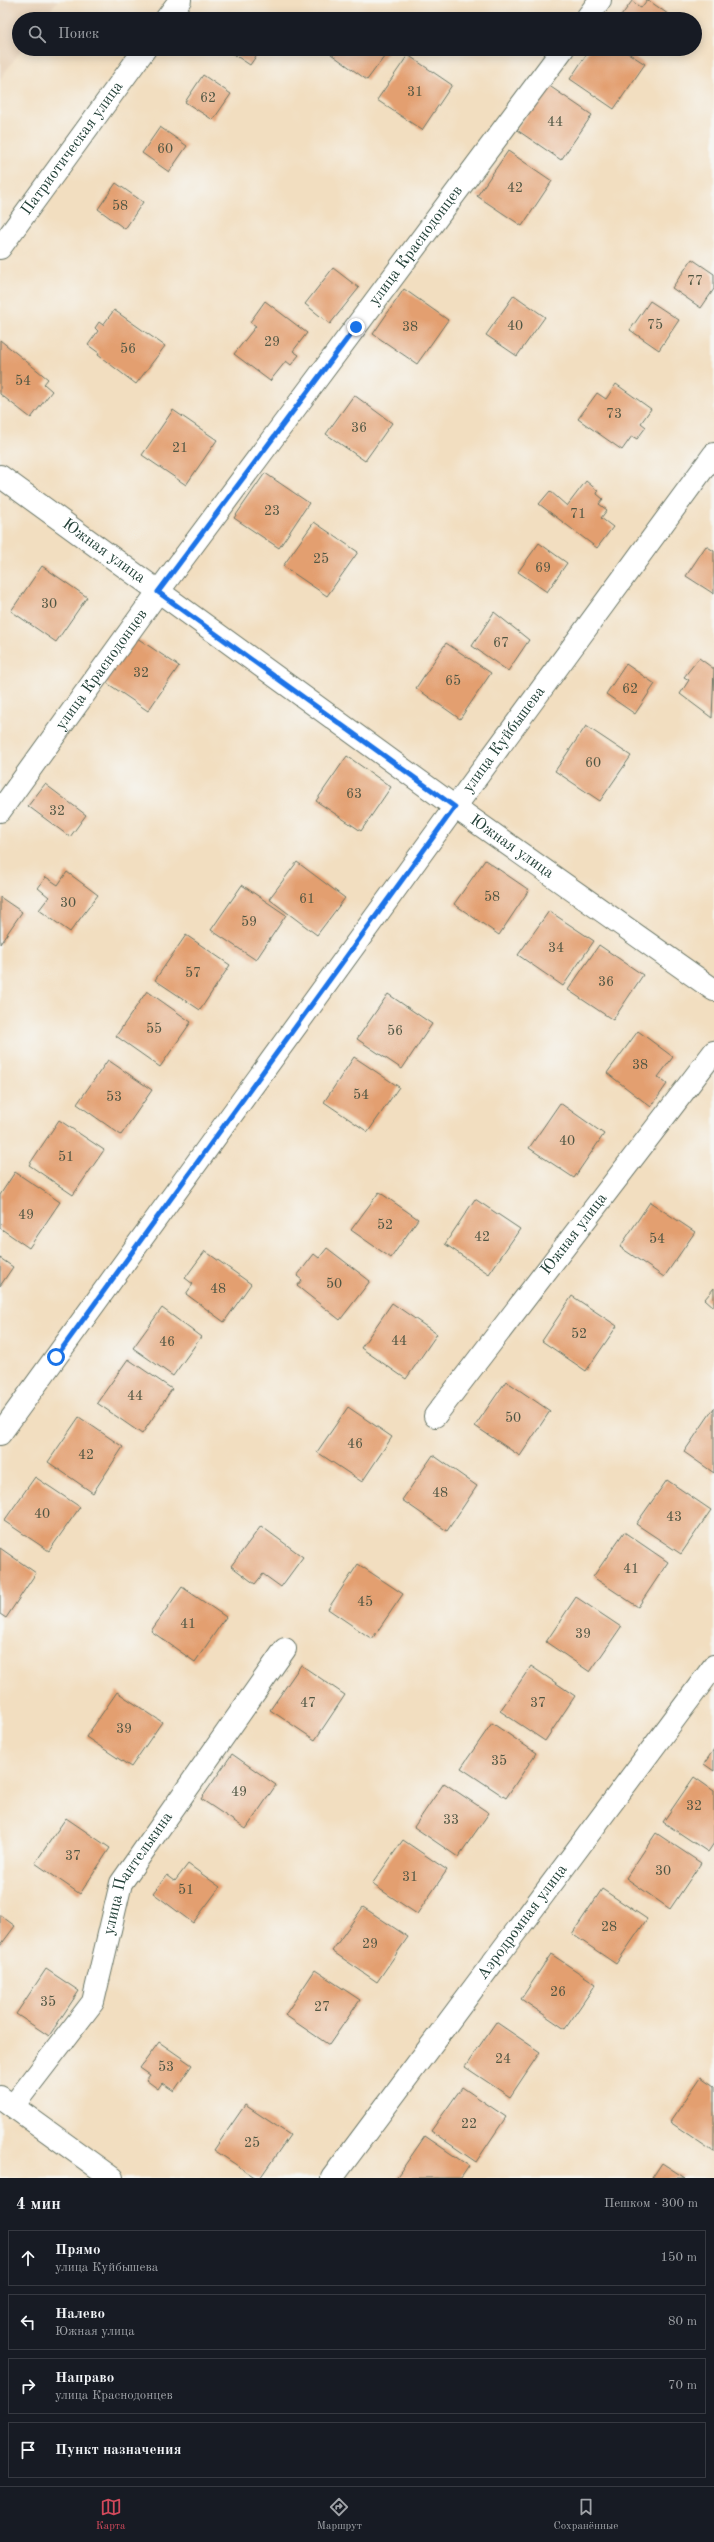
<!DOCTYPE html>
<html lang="ru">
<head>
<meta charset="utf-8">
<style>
	body { margin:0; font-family:"Old Standard TT",serif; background:#20242c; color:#f1f3f6 }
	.stop { position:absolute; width:12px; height:12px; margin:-9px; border:3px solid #1a73e8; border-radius:50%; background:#fff }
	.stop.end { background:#1a73e8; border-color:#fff; box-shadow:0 1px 4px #0008 }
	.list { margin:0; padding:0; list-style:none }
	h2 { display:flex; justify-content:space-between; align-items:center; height:52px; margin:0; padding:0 16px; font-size:17px }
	h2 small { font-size:13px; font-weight:400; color:#9ea1a6 }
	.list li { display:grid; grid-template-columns:26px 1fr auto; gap:12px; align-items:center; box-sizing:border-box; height:56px; margin:0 8px 8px; padding:0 8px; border:1px solid #363941; border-radius:0px }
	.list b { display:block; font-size:15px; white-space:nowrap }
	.list p { margin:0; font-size:13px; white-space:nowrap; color:#9ea1a6 }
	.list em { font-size:13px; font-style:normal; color:#9ea1a6 }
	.icon { flex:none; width:22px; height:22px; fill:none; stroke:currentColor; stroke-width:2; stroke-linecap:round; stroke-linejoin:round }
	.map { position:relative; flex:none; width:714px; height:2178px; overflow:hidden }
	.search { position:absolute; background:#171b24; box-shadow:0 2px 10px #0003; left:12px; right:12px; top:12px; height:44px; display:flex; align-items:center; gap:10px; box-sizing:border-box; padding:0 14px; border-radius:22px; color:#9ea1a6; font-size:15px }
	.sheet { height:308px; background:#171b24 }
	nav { display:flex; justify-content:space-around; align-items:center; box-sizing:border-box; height:56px; border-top:1px solid #363941; background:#171b24; font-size:11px; color:#9ea1a6 }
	nav a { display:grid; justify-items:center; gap:2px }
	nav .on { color:#d1495b }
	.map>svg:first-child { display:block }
	.built { fill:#e7d0b6 }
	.building { fill:#e39f6f }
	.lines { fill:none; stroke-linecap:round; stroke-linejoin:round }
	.street-casing { stroke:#697565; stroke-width:24 }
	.secondary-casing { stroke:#697565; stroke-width:24 }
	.street { stroke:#fff; stroke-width:22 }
	.secondary { stroke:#fff; stroke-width:22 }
	.route { stroke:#1a73e8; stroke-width:5 }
	.labels { text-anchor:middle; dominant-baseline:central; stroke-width:3.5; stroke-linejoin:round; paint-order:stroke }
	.number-label { font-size:14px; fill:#505643 }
	.street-label { font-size:16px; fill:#1f3d34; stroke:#f6f6f2 }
</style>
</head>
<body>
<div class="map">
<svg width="714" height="2178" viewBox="0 0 714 2178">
	<rect width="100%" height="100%" fill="#f6f6f2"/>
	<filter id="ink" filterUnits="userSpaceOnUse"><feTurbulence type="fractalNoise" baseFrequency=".025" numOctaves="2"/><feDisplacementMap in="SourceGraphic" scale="8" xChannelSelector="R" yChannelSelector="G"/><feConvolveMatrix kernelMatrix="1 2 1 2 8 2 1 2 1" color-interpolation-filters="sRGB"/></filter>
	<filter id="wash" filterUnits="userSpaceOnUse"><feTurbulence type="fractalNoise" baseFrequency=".012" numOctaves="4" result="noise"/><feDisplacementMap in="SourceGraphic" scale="16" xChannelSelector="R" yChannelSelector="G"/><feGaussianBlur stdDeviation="0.9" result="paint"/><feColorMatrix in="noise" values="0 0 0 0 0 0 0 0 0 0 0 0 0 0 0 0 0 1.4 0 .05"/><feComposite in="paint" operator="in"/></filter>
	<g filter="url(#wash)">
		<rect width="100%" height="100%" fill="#f2dec0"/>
		<path class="built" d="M0,0H58L44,19H19V49H22L0,79Z"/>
		<g id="blocks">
			<path class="building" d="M647,0H648L675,19H619L632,1L641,8Z
				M226,49H261L250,65Z
				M335,49H390L367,80L331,54Z
				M590,49H622L645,64L614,109L570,79Z
				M408,55L452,85L422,130L377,100Z
				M203,75L231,94L213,120L185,102Z
				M548,85L592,115L561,160L517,130Z
				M160,127L187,146L169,172L142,153Z
				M508,151L552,181L522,226L477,196Z
				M116,183L143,202L125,229L98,209Z
				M692,259L714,274V289L701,308L672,288Z
				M333,268L359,288L330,324L305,304Z
				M404,289L448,320L417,364L373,334Z
				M514,295L545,317L517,356L486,335Z
				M265,301L307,333L293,351L299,355L291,365L286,361L270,381L234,354L256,326L250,322Z
				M650,301L679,320L659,350L630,330Z
				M114,310L165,346L136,384L98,355L99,353L88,345L98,331L95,328L99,322L103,325Z
				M0,340L48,379L44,384L52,391L31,418L0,394Z
				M616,384L651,409L641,423L646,427L637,439L632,436L622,450L578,419L597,393L606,399Z
				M354,395L392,423L365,461L326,434Z
				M173,410L217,440L186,485L142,455Z
				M265,473L309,503L279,548L234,518Z
				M586,481L598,491L597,494L603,499L599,504L607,510L601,518L613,527L597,548L539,504L550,491L567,506Z
				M314,522L358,552L327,596L283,566Z
				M539,543L567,563L547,592L518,572Z
				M706,546L714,551V594L686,576Z
				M42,566L87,597L56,642L11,611Z
				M494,612L529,640L508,671L472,646Z
				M134,636L179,666L148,711L104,681Z
				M446,643L491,673L460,719L416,688Z
				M699,658L714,669L712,718L680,694L689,680L684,677Z
				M626,664L655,684L635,714L606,694Z
				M586,726L631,756L600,801L555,771Z
				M347,756L391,787L361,831L316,801Z
				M45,784L86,815L70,837L28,806Z
				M485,860L529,890L499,935L454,904Z
				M297,862L345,898L317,935L269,899Z
				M67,872L98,895L70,932L39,910L49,897L38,888L46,877L58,885Z
				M242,885L286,915L256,960L211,930Z
				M0,897L22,912L0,944Z
				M549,911L594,941L563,986L518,955Z
				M186,935L230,965L200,1010L155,980Z
				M599,945L643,975L613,1020L568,990Z
				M147,991L191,1022L160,1067L116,1036Z
				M388,994L432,1024L402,1069L357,1039Z
				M638,1031L673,1057L658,1077L667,1084L651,1107L607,1073Z
				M354,1057L399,1087L368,1132L324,1102Z
				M108,1060L152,1090L121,1135L77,1104Z
				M560,1103L604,1134L574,1178L529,1148Z
				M59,1120L104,1150L73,1195L29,1165Z
				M15,1172L60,1202L29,1248L0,1228V1195Z
				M379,1192L418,1219L391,1258L351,1230Z
				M475,1199L520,1229L489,1274L445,1244Z
				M650,1202L695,1232L664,1277L620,1247Z
				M327,1248L370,1281L340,1320L297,1286L302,1280L297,1276L314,1254L319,1258Z
				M205,1251L251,1284L224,1322L186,1294L193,1284L185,1278Z
				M0,1258L13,1267L0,1286Z
				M714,1288V1307L705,1299Z
				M572,1296L617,1326L586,1371L542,1341Z
				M392,1303L437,1334L406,1379L361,1348Z
				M162,1308L201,1337L173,1376L133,1348Z
				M128,1359L172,1389L142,1434L97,1403Z
				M506,1381L550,1411L520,1456L475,1426Z
				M348,1407L392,1437L362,1482L317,1452Z
				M714,1408V1473L684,1452Z
				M79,1417L123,1447L93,1493L48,1462Z
				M433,1455L477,1486L447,1531L402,1500Z
				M35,1477L80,1507L49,1551L4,1521Z
				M667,1480L711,1510L681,1554L636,1524Z
				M261,1526L303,1557L281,1587L263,1574L255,1584L231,1566Z
				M624,1532L668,1562L638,1607L593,1577Z
				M0,1548L36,1573L6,1618L0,1614Z
				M358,1564L403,1594L372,1639L328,1609Z
				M182,1587L226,1617L195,1662L151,1631Z
				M576,1597L621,1627L590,1672L546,1642Z
				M301,1665L345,1695L315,1740L270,1710Z
				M531,1666L575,1696L545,1741L500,1711Z
				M117,1692L162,1722L131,1767L86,1737Z
				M492,1723L536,1753L506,1798L461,1768Z
				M714,1749V1771L704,1764Z
				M232,1754L276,1785L246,1829L201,1799Z
				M694,1777L714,1791V1843L708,1852L663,1822Z
				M444,1783L489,1813L458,1857L414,1827Z
				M66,1818L110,1848L80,1894L35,1863Z
				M656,1833L701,1863L670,1909L626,1878Z
				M403,1840L447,1870L417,1914L372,1884Z
				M188,1864L220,1887L193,1923L153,1893L167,1875L175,1881Z
				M602,1889L647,1919L616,1964L572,1934Z
				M363,1907L408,1937L377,1982L332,1951Z
				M0,1915L15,1926L0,1946Z
				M551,1954L596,1984L565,2029L521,1999Z
				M46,1969L79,1991L49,2036L16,2014Z
				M315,1970L360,2000L329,2045L285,2015Z
				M496,2022L540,2052L510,2097L465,2067Z
				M159,2042L192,2065L174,2091L162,2083L158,2089L146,2080L150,2075L140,2068Z
				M701,2077L714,2086V2152L670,2122Z
				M462,2087L506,2117L476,2162L431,2131Z
				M245,2105L290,2135L260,2178H256L214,2150Z
				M425,2136L469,2166L461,2178H396Z
				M662,2163L685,2178H652Z"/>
		</g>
	</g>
	<g filter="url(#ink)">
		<use href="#blocks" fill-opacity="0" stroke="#697565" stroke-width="1"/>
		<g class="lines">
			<g class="street-casing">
				<g id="street">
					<path d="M166,19L180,0"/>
					<path d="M586,19L600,0"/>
					<path id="s1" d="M0,248L145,49"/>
					<path id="s2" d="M0,476L455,807L714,990"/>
					<path id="s3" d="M0,811L158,592L563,49"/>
					<path id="s4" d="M435,1416L714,1052"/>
					<path id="s5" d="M0,1434L455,807L714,454"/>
					<path id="s6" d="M13,2106L93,2002L121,1883L285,1649"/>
					<path id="s7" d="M332,2178L714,1666"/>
				</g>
			</g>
			<g class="secondary-casing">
				<path id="secondary" d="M0,2097L112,2178"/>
			</g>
			<use href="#street" class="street"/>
			<use href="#secondary" class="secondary"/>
		</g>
	</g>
	<g class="lines" filter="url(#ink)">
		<path class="route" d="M56,1357L455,807L158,592L356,327"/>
	</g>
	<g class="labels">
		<g class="number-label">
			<text x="415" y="92">31</text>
			<text x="208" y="98">62</text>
			<text x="555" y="122">44</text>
			<text x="165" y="149">60</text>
			<text x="515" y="188">42</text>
			<text x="120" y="206">58</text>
			<text x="695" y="281">77</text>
			<text x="655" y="325">75</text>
			<text x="515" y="326">40</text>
			<text x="410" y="327">38</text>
			<text x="272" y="342">29</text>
			<text x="128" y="349">56</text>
			<text x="23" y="381">54</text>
			<text x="614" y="414">73</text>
			<text x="359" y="428">36</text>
			<text x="180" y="448">21</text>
			<text x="272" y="511">23</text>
			<text x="578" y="514">71</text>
			<text x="321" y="559">25</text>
			<text x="543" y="568">69</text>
			<text x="49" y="604">30</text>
			<text x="501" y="643">67</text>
			<text x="141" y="673">32</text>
			<text x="453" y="681">65</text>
			<text x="630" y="689">62</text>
			<text x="593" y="763">60</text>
			<text x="354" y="794">63</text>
			<text x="57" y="811">32</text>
			<text x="492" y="897">58</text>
			<text x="307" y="899">61</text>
			<text x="68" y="903">30</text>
			<text x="249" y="922">59</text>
			<text x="556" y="948">34</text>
			<text x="193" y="973">57</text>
			<text x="606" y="982">36</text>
			<text x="154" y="1029">55</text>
			<text x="395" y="1031">56</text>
			<text x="640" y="1065">38</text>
			<text x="361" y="1095">54</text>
			<text x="114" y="1097">53</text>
			<text x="567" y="1141">40</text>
			<text x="66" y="1157">51</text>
			<text x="26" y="1215">49</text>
			<text x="385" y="1225">52</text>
			<text x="482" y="1237">42</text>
			<text x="657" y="1239">54</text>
			<text x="334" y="1284">50</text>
			<text x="218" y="1289">48</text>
			<text x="579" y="1334">52</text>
			<text x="399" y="1341">44</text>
			<text x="167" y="1342">46</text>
			<text x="135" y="1396">44</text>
			<text x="513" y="1418">50</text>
			<text x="355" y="1444">46</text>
			<text x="86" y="1455">42</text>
			<text x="440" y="1493">48</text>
			<text x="42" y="1514">40</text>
			<text x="674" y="1517">43</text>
			<text x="631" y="1569">41</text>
			<text x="365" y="1602">45</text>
			<text x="188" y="1624">41</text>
			<text x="583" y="1634">39</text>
			<text x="308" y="1703">47</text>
			<text x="538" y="1703">37</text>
			<text x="124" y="1729">39</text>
			<text x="499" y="1761">35</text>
			<text x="239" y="1792">49</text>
			<text x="694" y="1806">32</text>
			<text x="451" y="1820">33</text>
			<text x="73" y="1856">37</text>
			<text x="663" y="1871">30</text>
			<text x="410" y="1877">31</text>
			<text x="186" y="1890">51</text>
			<text x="609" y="1927">28</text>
			<text x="370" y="1944">29</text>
			<text x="558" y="1992">26</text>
			<text x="48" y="2002">35</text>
			<text x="322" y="2007">27</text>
			<text x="503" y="2059">24</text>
			<text x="166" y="2067">53</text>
			<text x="469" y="2124">22</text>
			<text x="252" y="2143">25</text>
		</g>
		<g class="street-label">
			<text stroke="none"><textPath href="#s1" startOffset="123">Патриотическая улица</textPath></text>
			<text stroke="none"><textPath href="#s3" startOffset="702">улица Краснодонцев</textPath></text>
			<text stroke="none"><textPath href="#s2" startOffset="128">Южная улица</textPath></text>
			<text stroke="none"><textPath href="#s3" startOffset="174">улица Краснодонцев</textPath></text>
			<text stroke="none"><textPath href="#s5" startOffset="858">улица Куйбышева</textPath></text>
			<text stroke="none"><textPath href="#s2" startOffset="632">Южная улица</textPath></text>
			<text stroke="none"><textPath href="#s4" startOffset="229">Южная улица</textPath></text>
			<text stroke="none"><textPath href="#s6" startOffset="269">улица Пантелькина</textPath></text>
			<text stroke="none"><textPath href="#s7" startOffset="319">Аэродромная улица</textPath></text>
		</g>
	</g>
</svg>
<div class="stop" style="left:56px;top:1357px"></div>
<div class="stop end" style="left:356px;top:327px"></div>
<div class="search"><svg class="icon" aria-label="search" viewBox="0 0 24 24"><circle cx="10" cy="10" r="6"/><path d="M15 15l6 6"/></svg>Поиск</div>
</div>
<section class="sheet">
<h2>4 мин<small>Пешком · 300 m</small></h2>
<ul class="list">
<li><svg class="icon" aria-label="ahead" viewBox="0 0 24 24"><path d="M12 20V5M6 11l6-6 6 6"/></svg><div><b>Прямо</b><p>улица Куйбышева</p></div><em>150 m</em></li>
<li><svg class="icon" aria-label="left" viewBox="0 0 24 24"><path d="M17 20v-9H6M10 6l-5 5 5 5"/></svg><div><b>Налево</b><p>Южная улица</p></div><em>80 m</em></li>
<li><svg class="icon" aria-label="right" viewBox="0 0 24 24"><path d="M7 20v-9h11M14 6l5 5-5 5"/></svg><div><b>Направо</b><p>улица Краснодонцев</p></div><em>70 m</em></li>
<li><svg class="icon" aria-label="arrive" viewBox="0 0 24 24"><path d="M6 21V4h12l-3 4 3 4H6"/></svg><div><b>Пункт назначения</b></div></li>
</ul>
</section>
<nav>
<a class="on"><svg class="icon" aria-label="map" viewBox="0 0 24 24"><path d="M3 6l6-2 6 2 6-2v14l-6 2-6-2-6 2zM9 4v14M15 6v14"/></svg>Карта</a>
<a><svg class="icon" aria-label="directions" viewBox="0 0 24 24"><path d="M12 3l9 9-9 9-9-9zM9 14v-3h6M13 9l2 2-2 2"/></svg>Маршрут</a>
<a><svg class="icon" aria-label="saved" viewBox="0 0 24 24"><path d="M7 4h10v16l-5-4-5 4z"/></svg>Сохранённые</a>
</nav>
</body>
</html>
